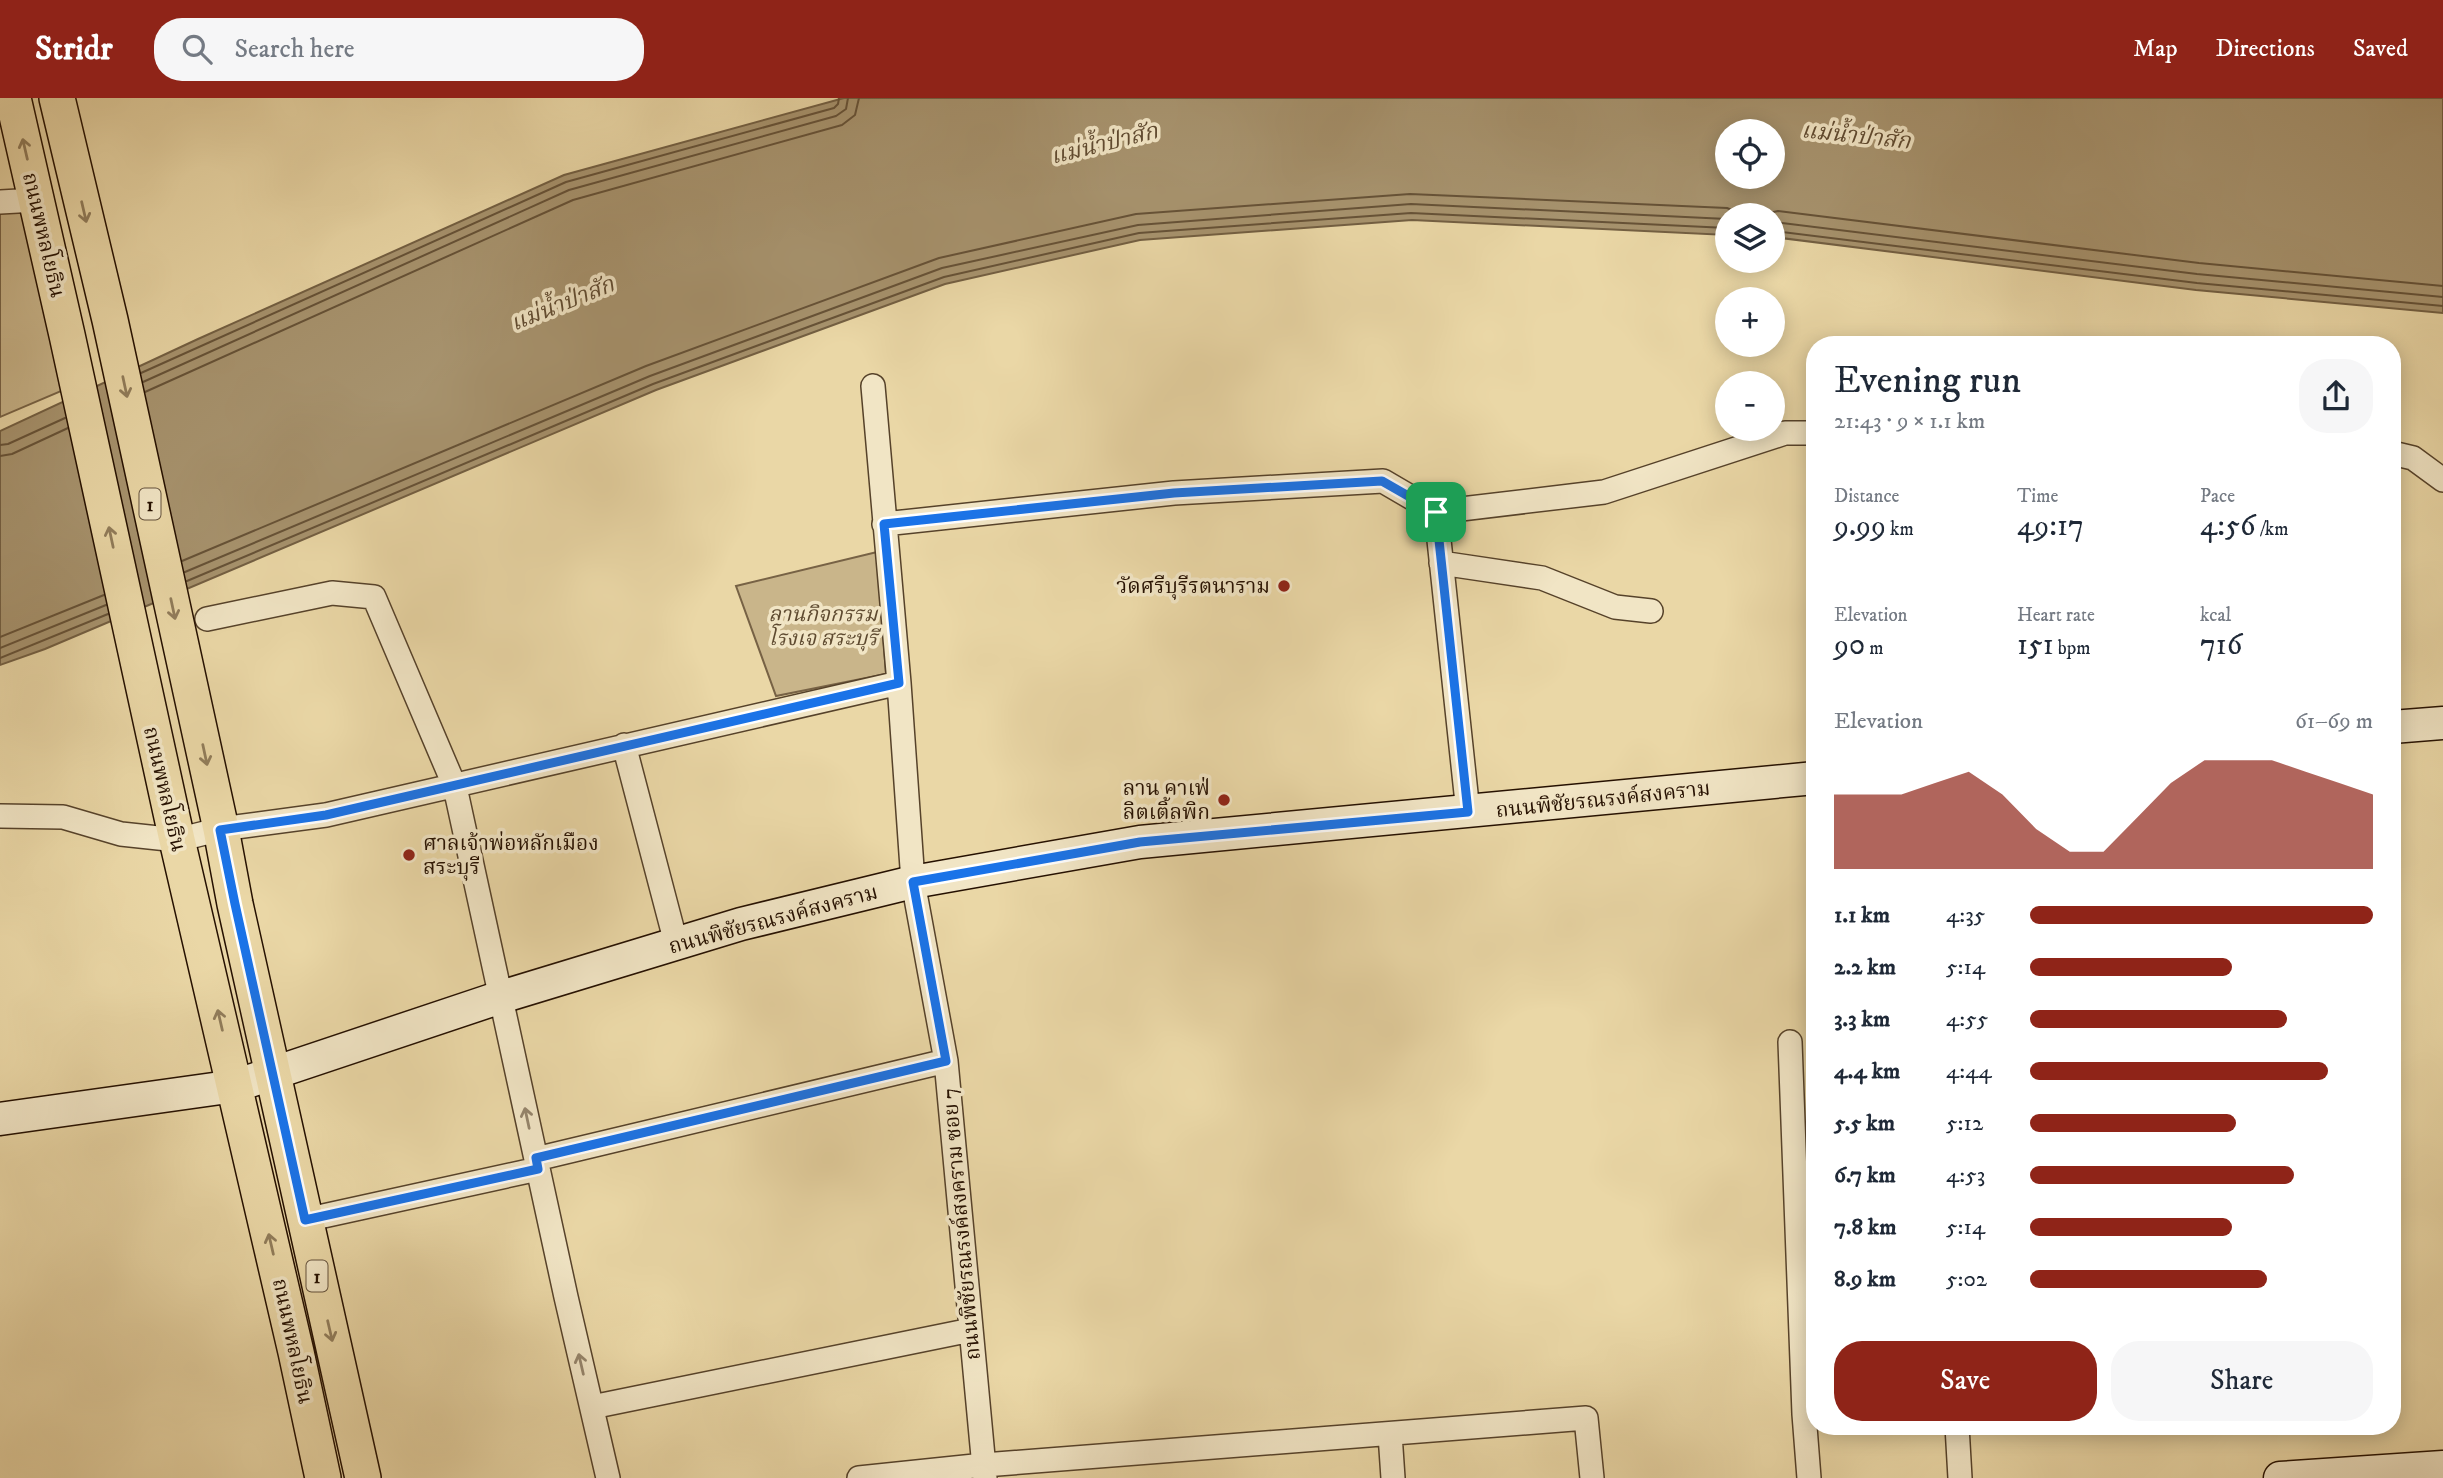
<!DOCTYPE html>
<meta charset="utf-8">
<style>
:root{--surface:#fff;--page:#f6f6f7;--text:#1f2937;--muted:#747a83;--accent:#8f2418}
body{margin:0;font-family:"IM FELL DW Pica","Noto Serif Thai",serif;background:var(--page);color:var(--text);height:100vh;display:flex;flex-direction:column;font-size:26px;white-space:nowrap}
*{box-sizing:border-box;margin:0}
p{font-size:23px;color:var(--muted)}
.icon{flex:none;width:38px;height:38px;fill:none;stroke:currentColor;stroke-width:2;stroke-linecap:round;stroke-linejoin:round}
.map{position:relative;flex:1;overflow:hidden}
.drawer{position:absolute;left:1806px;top:238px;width:595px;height:1099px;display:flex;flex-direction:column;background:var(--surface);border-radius:28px;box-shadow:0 4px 18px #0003}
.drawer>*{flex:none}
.fabs{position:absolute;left:1715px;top:21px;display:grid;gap:14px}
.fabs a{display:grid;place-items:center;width:70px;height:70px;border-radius:50%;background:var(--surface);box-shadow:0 4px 18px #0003;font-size:35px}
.pin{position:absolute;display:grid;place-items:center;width:60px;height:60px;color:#fff;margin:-30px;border-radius:14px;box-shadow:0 4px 10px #0006}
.round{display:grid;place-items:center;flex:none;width:74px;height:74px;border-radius:28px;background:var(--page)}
.summary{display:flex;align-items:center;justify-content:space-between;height:119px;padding:0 28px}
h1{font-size:38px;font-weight:600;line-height:52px}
.figures{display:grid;grid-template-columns:repeat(3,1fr);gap:10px;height:119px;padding:7px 28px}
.figures div{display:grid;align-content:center}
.figures b{font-size:30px;font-weight:600}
.figures small{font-size:19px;font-weight:400}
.figures p{font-size:19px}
.chart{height:196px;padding:14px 28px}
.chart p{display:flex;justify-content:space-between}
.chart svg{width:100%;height:126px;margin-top:7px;fill:var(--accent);opacity:.7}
.action{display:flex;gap:14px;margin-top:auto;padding:14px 28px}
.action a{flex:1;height:80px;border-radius:28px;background:var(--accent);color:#fff;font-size:28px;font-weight:600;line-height:80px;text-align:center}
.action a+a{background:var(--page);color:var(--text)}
ul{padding:0 28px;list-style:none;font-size:23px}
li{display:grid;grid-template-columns:112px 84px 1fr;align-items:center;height:52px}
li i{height:18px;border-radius:9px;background:var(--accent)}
header{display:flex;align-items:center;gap:42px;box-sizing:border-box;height:98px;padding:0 35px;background:var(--accent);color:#fff}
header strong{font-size:33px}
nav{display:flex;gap:38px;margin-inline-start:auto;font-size:24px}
.search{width:490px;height:63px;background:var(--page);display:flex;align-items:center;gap:18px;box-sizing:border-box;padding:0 24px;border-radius:28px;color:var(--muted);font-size:26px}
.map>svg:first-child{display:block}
.green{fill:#c9b58a;stroke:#776245;stroke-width:2}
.water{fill:#a7936e;stroke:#735f42;stroke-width:2;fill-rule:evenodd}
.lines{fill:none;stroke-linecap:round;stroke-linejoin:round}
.shore{stroke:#665237;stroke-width:2}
.street-casing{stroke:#56422a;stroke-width:26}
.secondary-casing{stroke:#251000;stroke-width:35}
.primary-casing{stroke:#251000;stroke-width:38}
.street{stroke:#f1e5c5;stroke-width:23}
.secondary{stroke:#f1e5c5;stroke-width:32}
.primary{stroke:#ead7a6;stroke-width:35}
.oneway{stroke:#917d5b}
.oneway2{stroke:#95856c}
.route-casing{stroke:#fff;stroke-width:14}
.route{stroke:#1a73e8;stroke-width:9}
.poi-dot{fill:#8f2418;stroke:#f1e5c5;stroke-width:2.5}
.labels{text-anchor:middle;stroke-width:7;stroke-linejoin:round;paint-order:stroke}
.shield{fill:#f1e5c5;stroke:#62503b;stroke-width:2}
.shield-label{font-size:19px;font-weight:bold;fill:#251000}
.street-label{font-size:21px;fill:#251000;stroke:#f1e5c5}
.poi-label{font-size:21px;fill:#251000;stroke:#f1e5c5;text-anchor:end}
.park-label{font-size:21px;font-style:italic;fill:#5e4a30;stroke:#f1e5c5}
.water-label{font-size:23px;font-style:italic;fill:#604b31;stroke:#f1e5c5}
</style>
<header>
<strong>Stridr</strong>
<div class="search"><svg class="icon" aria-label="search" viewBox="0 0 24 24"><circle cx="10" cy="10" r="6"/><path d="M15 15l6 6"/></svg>Search here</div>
<nav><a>Map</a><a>Directions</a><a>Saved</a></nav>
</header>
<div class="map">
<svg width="2443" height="1380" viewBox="0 0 2443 1380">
<rect width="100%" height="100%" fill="#ead7a6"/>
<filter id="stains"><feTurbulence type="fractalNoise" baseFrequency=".00286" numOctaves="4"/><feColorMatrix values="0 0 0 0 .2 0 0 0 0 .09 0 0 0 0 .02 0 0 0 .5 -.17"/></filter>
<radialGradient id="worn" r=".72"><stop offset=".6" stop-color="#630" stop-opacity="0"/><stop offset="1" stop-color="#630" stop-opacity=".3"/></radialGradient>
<!-- green -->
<path class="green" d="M23,113l43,178 -66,28v-205z
M877,454l9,122 -110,22 -40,-110z"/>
<!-- water -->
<path class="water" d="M844,0h1599v215l-247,-23 -423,-53v-22h-46v20l-315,-15 -272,20 -195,44 -289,106 -611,259 -45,16v-234l198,-92 366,-164zM1727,33h46v46h-46z"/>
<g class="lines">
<!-- shore -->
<path class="shore" d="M1760,117l18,-4 421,52 244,23
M1773,124l424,52 246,23
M1773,133l424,52 246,23
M141,275l425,-191 268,-74 4,-4 1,-6
M143,284l426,-192 267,-74 10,-7 2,-11
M145,294l428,-192 269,-75 13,-10 4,-17
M0,347l8,-1 57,-26
M0,358l12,-2 56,-26
M182,463l464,-195 293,-108 197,-44 274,-20 317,14 17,7
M185,474l465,-196 292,-108 196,-43 273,-21 316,15
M187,483l466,-197 291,-107 195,-44 272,-20 316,15
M0,539l104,-42
M0,550l106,-43
M0,560l108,-44"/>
<defs>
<path id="street" d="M0,104l36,-2
M873,288l26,297 14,199 33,179 39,417
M2392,355l21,5 30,22
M1436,414l168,-20 181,-59h30
M884,426l290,-31 209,-12 53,31 32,300
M1441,465l101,15 73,29 36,4
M207,521l125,-26 42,4 81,190 111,510 42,181
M624,647l52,198
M0,718l63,1 58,17 56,6 44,-11 105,-14 573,-132
M1790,944l14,372 5,64
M536,1061l410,-98
M305,1122l233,-51
M592,1309l379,-77
M1957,1328l3,52
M1390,1336l3,44
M859,1380l125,-13 602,-47 6,60"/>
<path id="secondary" d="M2392,629l51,-4
M0,1021l235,-33 266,-89 240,-73 172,-42 227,-40 675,-64
M2280,1380l163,-11"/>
<path id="primary" d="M13,0l54,237 110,505 119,512 27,126
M57,0l53,222 111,509 14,75 128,574"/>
</defs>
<!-- street casing -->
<use href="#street" class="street-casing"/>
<!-- secondary casing -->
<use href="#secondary" class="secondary-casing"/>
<!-- primary casing -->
<use href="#primary" class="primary-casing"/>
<!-- street -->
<use href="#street" class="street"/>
<!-- secondary -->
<use href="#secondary" class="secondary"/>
<!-- primary -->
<use href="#primary" class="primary"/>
</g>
<!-- one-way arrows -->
<defs><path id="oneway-shaft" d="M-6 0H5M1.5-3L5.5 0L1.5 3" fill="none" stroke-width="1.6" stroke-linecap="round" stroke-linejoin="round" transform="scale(1.75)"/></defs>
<g class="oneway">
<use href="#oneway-shaft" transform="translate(25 51) rotate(-103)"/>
<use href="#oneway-shaft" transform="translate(84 114) rotate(77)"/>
<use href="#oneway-shaft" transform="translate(125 289) rotate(78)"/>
<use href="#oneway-shaft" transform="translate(111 439) rotate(-102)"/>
<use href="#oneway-shaft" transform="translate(173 511) rotate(78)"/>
<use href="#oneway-shaft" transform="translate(205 657) rotate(78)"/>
<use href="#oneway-shaft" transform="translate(220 922) rotate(-103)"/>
<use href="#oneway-shaft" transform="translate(271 1146) rotate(-103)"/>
<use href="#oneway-shaft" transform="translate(330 1233) rotate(77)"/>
</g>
<g class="oneway2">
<use href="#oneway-shaft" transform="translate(527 1020) rotate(-102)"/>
<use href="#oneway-shaft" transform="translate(581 1266) rotate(-103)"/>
</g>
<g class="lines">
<defs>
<path id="route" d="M1382,383l54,31 32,300 -328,30 -227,40 33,179 -410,97 2,11 -233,51 -70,-316 -15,-74 106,-15 573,-132 -15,-159 290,-31z"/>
</defs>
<!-- route casing -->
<use href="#route" class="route-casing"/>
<!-- route -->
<use href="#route" class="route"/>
</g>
<!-- markers -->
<g class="poi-dot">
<circle cx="1284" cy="488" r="7"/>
<circle cx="1224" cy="702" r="7"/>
<circle cx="409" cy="757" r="7"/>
</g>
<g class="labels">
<!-- shield labels -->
<g class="shield">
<rect x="139.5" y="390.5" width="21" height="31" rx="5"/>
<rect x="306.5" y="1162.5" width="21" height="31" rx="5"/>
</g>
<g class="shield-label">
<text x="150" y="413">1</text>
<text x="317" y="1185">1</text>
</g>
<!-- street labels -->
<g class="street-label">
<text transform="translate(44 137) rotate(77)" y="7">ถนนพหลโยธิน</text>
<text transform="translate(165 691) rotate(77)" y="7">ถนนพหลโยธิน</text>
<text transform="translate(1603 701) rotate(-6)" y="7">ถนนพิชัยรณรงค์สงคราม</text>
<text transform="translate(773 821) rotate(-15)" y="7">ถนนพิชัยรณรงค์สงคราม</text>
<text transform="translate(961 1126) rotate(-95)" y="7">ถนนพิชัยรณรงค์สงคราม ซอย 7</text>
<text transform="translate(293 1243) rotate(78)" y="7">ถนนพหลโยธิน</text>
</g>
<!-- poi labels -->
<g class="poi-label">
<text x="1270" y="495">วัดศรีบุรีรตนาราม</text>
<text x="1210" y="697">ลาน คาเฟ่<tspan x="1210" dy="24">ลิตเติ้ลพิก</tspan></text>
<text x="423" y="752" text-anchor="start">ศาลเจ้าพ่อหลักเมือง<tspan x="423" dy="24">สระบุรี</tspan></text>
</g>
<!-- park labels -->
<g class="park-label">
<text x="823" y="523">ลานกิจกรรม<tspan x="823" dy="24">โรงเจ สระบุรี</tspan></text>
</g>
<!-- water labels -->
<g class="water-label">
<text transform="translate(1856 37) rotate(6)" y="8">แม่น้ำป่าสัก</text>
<text transform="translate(1104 45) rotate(-14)" y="8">แม่น้ำป่าสัก</text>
<text transform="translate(562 205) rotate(-22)" y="8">แม่น้ำป่าสัก</text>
</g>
</g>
<rect width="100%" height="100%" filter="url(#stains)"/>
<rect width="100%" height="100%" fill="url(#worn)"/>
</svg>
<div class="fabs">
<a><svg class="icon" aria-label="locate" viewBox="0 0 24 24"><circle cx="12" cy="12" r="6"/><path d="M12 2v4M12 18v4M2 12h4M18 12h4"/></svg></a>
<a><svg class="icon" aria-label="layers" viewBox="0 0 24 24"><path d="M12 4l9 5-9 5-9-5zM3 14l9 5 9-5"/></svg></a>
<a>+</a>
<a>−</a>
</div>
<div class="pin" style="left:1436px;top:414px;background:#1e9e55"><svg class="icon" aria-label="arrive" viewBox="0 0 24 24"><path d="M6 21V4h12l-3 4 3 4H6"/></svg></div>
<section class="drawer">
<div class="summary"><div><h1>Evening run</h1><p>21:43 · 9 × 1.1 km</p></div><a class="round"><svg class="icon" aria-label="share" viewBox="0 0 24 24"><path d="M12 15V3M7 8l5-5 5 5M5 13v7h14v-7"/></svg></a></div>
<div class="figures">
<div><p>Distance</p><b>9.99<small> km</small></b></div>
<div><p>Time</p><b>49:17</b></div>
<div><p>Pace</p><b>4:56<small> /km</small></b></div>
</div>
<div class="figures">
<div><p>Elevation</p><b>90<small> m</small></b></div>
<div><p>Heart rate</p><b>151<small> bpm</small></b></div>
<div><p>kcal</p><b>716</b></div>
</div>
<div class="chart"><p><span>Elevation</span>61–69 m</p>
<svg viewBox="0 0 160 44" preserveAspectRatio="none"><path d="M0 44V18L10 18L20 18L30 14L40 10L50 18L60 30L70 38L80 38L90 26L100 14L110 6L120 6L130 6L140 10L150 14L160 18V44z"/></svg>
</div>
<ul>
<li><b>1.1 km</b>4:35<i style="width:100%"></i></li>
<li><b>2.2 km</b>5:14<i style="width:59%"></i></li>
<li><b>3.3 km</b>4:55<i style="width:75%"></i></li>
<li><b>4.4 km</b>4:44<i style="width:87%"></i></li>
<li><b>5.5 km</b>5:12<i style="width:60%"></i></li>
<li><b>6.7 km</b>4:53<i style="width:77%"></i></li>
<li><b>7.8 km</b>5:14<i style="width:59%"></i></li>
<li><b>8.9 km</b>5:02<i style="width:69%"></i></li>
</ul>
<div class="action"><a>Save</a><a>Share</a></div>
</section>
</div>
